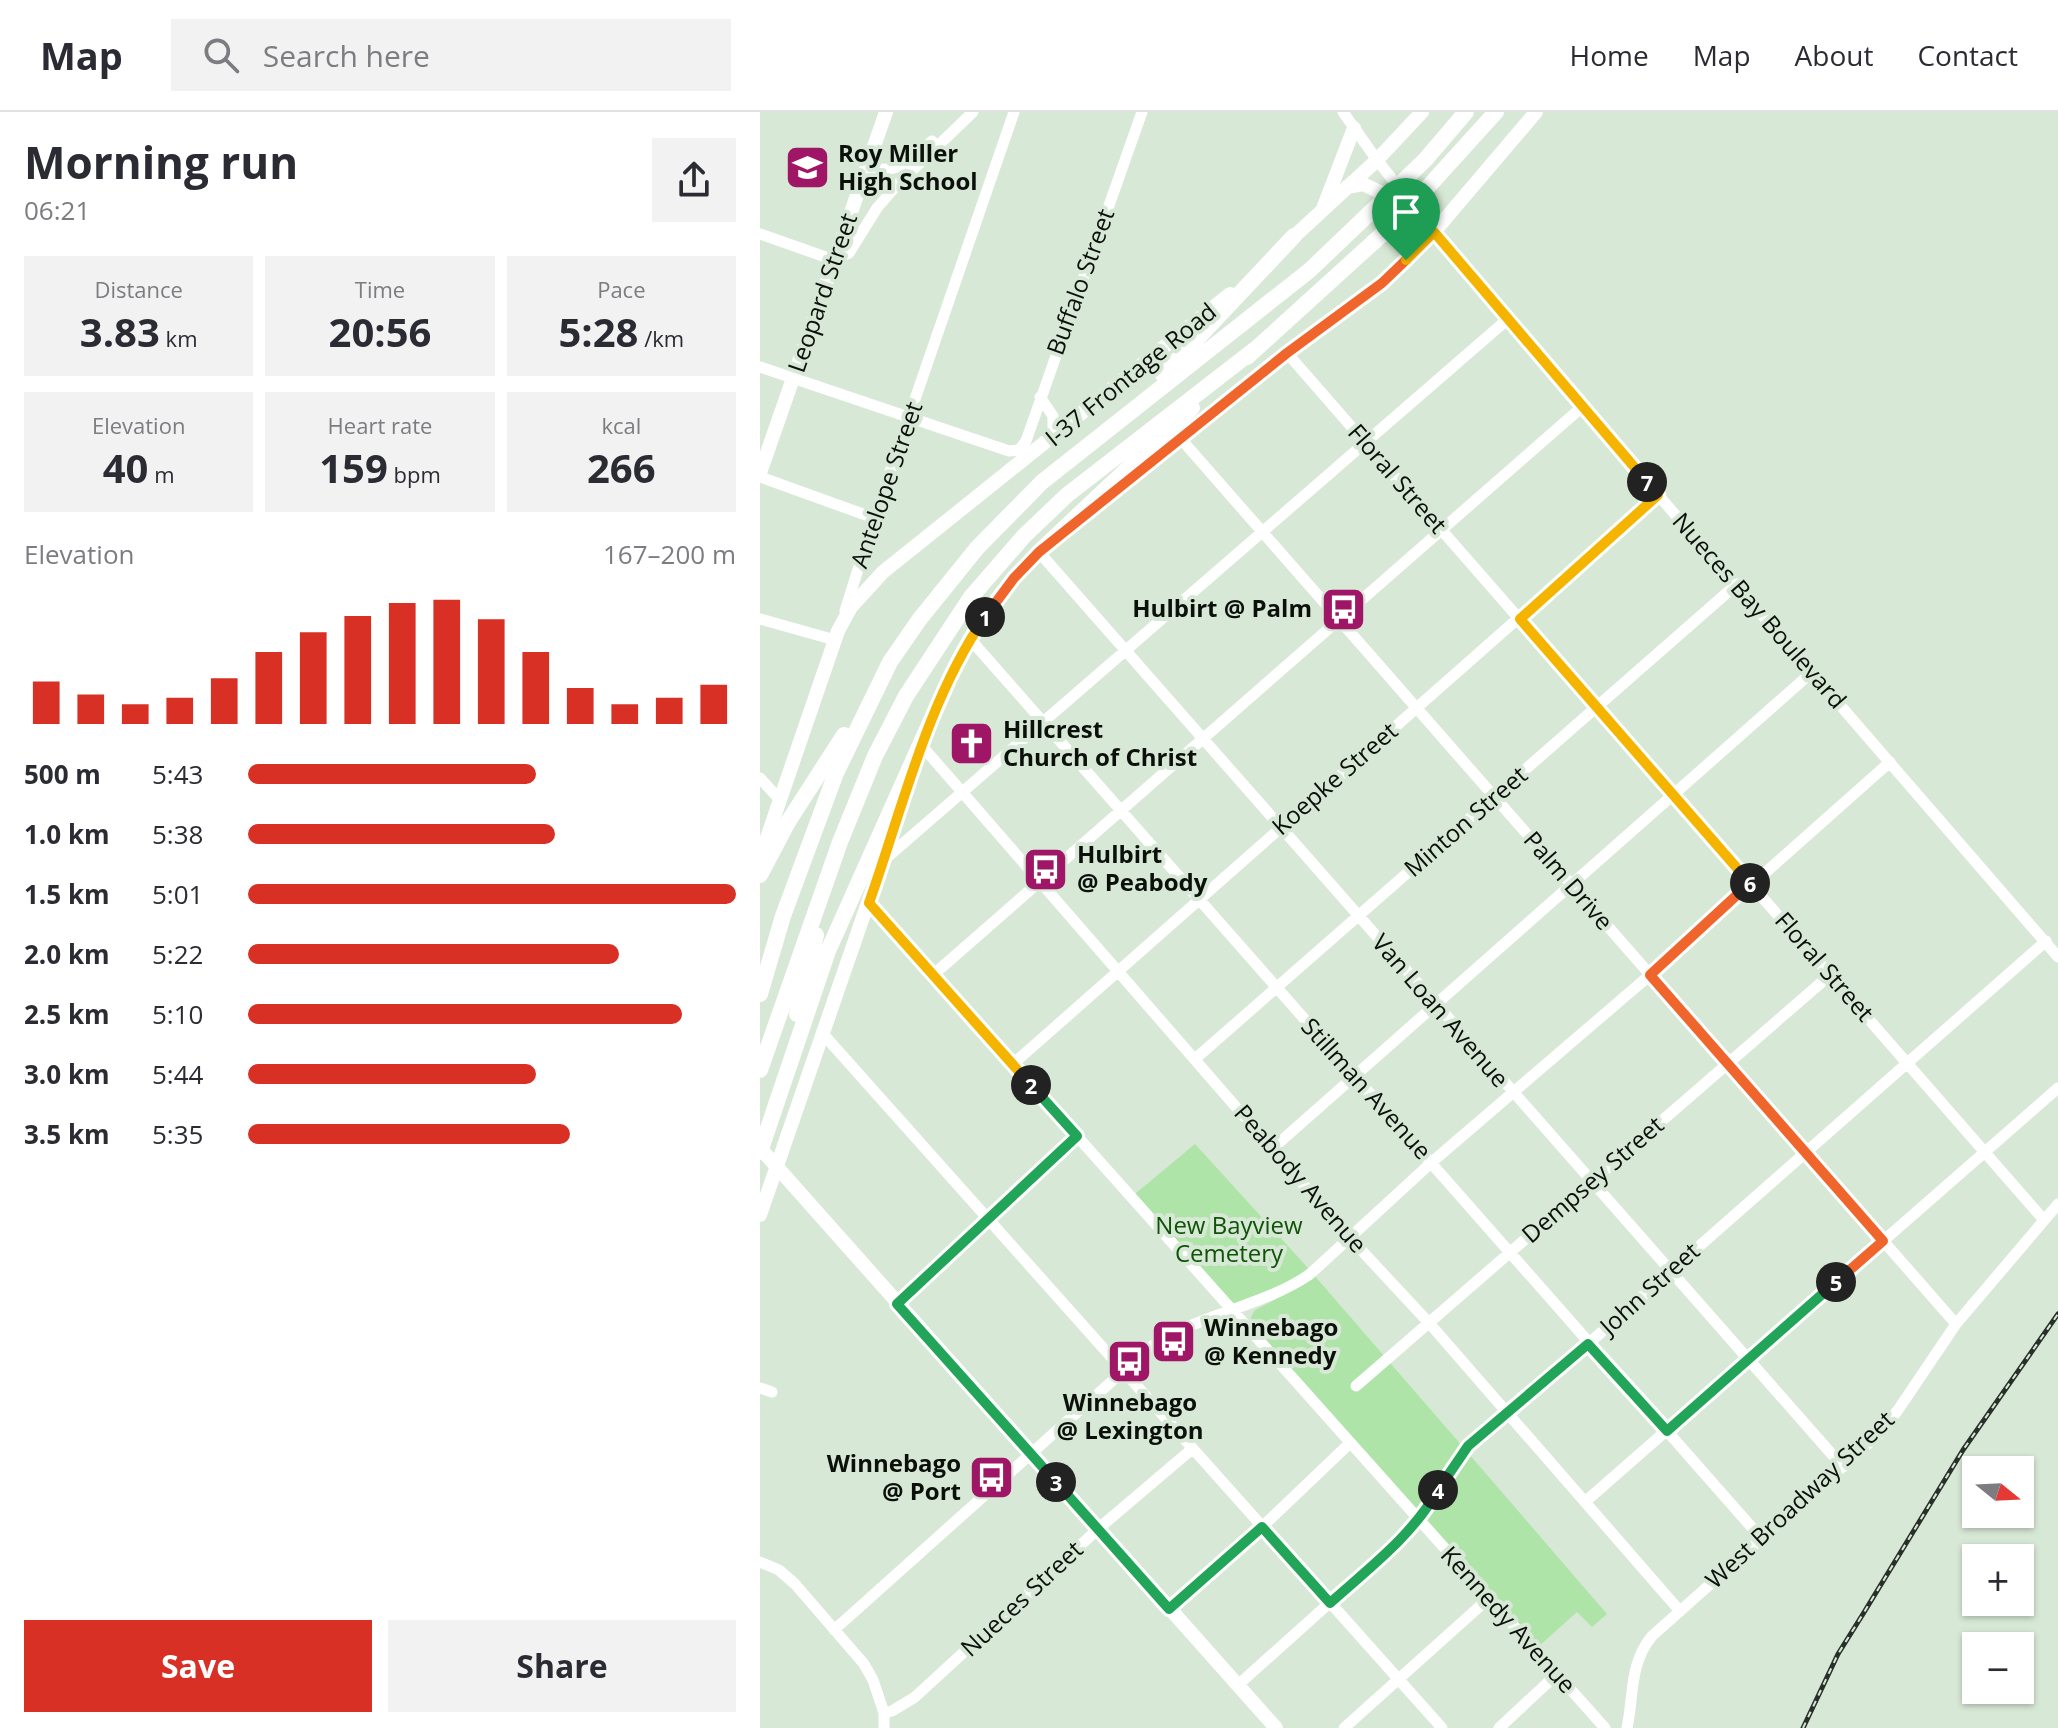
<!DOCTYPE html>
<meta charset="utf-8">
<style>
:root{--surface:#fff;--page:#f2f2f3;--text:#2b2b33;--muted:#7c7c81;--line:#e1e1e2;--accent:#d93025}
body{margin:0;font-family:"Open Sans",sans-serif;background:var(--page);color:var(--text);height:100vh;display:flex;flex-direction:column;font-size:30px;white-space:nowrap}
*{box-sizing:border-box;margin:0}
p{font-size:26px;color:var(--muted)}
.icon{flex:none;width:44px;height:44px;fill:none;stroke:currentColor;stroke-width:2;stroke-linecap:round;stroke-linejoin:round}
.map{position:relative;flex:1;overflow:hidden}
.details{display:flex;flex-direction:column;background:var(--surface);width:760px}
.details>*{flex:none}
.needle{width:52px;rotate:108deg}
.tools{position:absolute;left:1202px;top:1344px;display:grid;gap:16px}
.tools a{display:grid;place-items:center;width:72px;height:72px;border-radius:0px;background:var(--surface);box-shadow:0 2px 6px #0004;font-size:40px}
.pin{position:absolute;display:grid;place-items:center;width:68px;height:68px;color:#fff;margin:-82px -34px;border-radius:50% 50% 50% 0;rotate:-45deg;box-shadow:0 0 8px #0007}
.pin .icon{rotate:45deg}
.km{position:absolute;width:40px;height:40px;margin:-20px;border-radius:50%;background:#222;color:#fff;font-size:22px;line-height:40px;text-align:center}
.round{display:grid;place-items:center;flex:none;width:84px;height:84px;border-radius:0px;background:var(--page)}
.summary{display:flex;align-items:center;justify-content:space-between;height:136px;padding:0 24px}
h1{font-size:44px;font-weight:700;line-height:60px}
.figures{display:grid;grid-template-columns:repeat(3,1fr);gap:12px;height:136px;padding:8px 24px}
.figures div{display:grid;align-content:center;border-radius:0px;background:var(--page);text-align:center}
.figures b{font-size:40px;font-weight:700}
.figures small{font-size:22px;font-weight:400}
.figures p{font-size:22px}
.chart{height:224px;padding:16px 24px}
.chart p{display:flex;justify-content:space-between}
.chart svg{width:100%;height:144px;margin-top:8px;stroke:var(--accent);stroke-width:6}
.action{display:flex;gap:16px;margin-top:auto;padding:16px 24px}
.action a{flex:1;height:92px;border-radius:0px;background:var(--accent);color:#fff;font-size:32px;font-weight:700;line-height:92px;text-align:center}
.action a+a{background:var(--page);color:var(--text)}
ul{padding:0 24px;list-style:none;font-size:26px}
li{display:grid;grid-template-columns:128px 96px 1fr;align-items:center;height:60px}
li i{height:20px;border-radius:10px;background:var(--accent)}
header{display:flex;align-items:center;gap:48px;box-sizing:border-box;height:112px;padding:0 40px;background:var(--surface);border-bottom:2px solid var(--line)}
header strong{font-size:38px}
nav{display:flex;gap:44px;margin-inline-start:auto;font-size:28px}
.search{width:560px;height:72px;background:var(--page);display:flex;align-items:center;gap:20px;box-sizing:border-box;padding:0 28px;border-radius:0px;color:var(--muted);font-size:30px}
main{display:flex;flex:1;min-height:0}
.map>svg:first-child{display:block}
.green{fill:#afe4a8}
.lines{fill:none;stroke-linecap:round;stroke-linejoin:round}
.minor{stroke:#fff;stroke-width:11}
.major{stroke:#fff;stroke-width:14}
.highway{stroke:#fff;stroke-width:16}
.rail-casing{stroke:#292f29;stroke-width:5}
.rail{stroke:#d8e8d6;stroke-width:2;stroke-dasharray:6;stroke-linecap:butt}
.split-1-casing{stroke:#fff;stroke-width:16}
.split-2-casing{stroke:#fff;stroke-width:16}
.split-3-casing{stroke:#fff;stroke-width:16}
.split-4-casing{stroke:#fff;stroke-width:16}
.split-5-casing{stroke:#fff;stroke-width:16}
.split-6-casing{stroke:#fff;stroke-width:16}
.split-7-casing{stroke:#fff;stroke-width:16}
.split-8-casing{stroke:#fff;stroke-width:16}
.split-1{stroke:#f0652b;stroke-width:10}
.split-2{stroke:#f5b400;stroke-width:10}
.split-3{stroke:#22a559;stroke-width:10}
.split-4{stroke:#22a559;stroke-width:10}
.split-5{stroke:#22a559;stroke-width:10}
.split-6{stroke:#f0652b;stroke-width:10}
.split-7{stroke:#f5b400;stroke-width:10}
.split-8{stroke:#f5b400;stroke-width:10}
.labels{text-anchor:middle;stroke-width:8;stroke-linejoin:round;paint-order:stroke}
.poi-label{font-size:24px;font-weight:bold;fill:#0b100b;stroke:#d8e8d6;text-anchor:start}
.street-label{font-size:24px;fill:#0b100b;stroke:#d8e8d6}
.park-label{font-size:24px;fill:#0e5306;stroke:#d8e8d6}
</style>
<header>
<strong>Map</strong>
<div class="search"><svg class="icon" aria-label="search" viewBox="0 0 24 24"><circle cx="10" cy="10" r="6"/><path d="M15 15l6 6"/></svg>Search here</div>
<nav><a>Home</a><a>Map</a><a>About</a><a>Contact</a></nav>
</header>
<main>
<section class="details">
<div class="summary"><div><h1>Morning run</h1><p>06:21</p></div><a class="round"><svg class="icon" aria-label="share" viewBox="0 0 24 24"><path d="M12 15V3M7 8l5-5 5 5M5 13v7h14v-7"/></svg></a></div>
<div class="figures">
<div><p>Distance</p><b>3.83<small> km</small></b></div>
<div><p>Time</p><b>20:56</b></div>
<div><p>Pace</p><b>5:28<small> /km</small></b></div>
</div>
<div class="figures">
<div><p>Elevation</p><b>40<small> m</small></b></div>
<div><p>Heart rate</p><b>159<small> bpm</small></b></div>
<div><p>kcal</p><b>266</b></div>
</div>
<div class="chart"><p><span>Elevation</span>167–200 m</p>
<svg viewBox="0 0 160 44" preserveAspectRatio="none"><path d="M5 44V31M15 44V35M25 44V38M35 44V36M45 44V30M55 44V22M65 44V16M75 44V11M85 44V7M95 44V6M105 44V12M115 44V22M125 44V33M135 44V38M145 44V36M155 44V32"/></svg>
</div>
<ul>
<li><b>500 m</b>5:43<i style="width:59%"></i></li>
<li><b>1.0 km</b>5:38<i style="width:63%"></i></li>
<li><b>1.5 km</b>5:01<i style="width:100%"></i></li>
<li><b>2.0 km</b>5:22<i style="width:76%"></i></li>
<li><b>2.5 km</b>5:10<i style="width:89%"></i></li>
<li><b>3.0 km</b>5:44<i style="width:59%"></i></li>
<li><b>3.5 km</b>5:35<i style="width:66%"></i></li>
</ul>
<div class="action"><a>Save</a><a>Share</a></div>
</section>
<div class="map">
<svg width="1298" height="1616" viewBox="0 0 1298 1616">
<rect width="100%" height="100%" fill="#d8e8d6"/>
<!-- green -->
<path class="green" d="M435,1032l113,124 -18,14 -56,23 -99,-111z
M554,1163l149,172 -43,62 -3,1 -165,-185 -1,-8 4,-7 37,-19z
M709,1342l138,160 -15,13 -15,-15 -39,35 -111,-127 24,-43z"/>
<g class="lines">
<!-- minor -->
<path class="minor" d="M583,0l34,48 57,72 148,175 476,550
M107,54c31,11 42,-7 65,-25
M0,122l74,26 15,-7 28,-45 19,-22 77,-74
M527,241l757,867
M0,255l249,84 10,-1 7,-9 116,-329
M280,285l13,19v22
M421,327l775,885
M0,365l114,41
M279,440l804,915
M85,499l29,-93 140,-406
M0,507l75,21
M210,527l792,900
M162,634l427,491 81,87 249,286
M0,666l20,22
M124,748l625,-542
M109,791l736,825
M173,863l649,-568
M64,923l618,693
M435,947l542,-475
M253,952l645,-569
M512,1037l539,-476
M137,1192l180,-168
M596,1274l474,-411
M0,1276l12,4
M826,1389l472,-413
M0,1450l19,8 16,14 69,80 9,16 11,33v15
M409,1497l93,-82 88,-84
M74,1518l315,-282c49,-34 110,-40 160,-73l123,-113 218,-187 240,-213
M478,1573l166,-149 23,-27 15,-28 26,-35 120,-102 458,-403
M124,1601l8,-2 23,-14 183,-168 94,-80
M584,1616l145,-130
M739,1616l58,-54
M867,1616c7,-33 2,-64 25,-92l225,-200 21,-26 58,-86 102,-120"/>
<!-- major -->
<path class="major" d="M587,75l16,-3 19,9 27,36 1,16 -4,14
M564,94l30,-78
M527,131l90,-83 45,-48
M0,361l126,-361
M341,390l186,-149 95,-70 52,-51 102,-120
M181,585c22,-56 60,-113 107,-151
M0,746l78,-227 13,-24 32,-35 347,-278
M0,1036l516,580
M0,1103l149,-431"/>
<!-- highway -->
<path class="highway" d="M487,245l152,-138 97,-107
M403,263l131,-139
M279,440l153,-144
M0,763l28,-53 56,-87
M0,882l23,-78 53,-143 54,-111 29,-42 58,-72 65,-66 268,-212 115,-110 41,-48
M37,902l19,-79
M0,958l80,-228 35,-86 31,-60 65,-99 53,-61 43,-41 187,-145
M0,1040l68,-201 117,-262"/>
<defs>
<path id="rail" d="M1043,1616l35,-74 25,-40 100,-164 95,-136"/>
</defs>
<!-- rail casing -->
<use href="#rail" class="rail-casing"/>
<!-- rail -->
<use href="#rail" class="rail"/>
</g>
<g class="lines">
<defs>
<path id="split-1" d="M225,505l29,-39 25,-26 248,-199 95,-70 24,-23"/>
<path id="split-2" d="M225,505c-58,84 -82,190 -116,286l162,182"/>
<path id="split-3" d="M271,973l46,51 -180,168 159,178"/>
<path id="split-4" d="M296,1370l113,127 93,-82 68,76c39,-35 82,-67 108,-113"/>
<path id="split-5" d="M678,1378l30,-44 120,-102 79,87 169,-149"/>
<path id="split-6" d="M990,771l-100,92 233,266 -47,41"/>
<path id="split-7" d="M887,370l11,13 -138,124 230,264"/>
<path id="split-8" d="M646,148l28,-28 213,250"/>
</defs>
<!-- split-1 casing -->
<use href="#split-1" class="split-1-casing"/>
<!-- split-2 casing -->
<use href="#split-2" class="split-2-casing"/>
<!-- split-3 casing -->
<use href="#split-3" class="split-3-casing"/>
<!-- split-4 casing -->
<use href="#split-4" class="split-4-casing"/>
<!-- split-5 casing -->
<use href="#split-5" class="split-5-casing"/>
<!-- split-6 casing -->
<use href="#split-6" class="split-6-casing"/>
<!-- split-7 casing -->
<use href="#split-7" class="split-7-casing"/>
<!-- split-8 casing -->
<use href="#split-8" class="split-8-casing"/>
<!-- split-1 -->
<use href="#split-1" class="split-1"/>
<!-- split-2 -->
<use href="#split-2" class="split-2"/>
<!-- split-3 -->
<use href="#split-3" class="split-3"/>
<!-- split-4 -->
<use href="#split-4" class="split-4"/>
<!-- split-5 -->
<use href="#split-5" class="split-5"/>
<!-- split-6 -->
<use href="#split-6" class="split-6"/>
<!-- split-7 -->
<use href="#split-7" class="split-7"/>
<!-- split-8 -->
<use href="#split-8" class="split-8"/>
</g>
<!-- icons -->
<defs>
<symbol id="school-square" viewBox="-11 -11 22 22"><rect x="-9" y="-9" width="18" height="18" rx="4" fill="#9e1665" stroke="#d8e8d6"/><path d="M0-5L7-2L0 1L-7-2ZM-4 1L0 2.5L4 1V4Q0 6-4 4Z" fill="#fff"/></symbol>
<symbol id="bus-square" viewBox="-11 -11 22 22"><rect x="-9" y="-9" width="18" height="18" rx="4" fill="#9e1665" stroke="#d8e8d6"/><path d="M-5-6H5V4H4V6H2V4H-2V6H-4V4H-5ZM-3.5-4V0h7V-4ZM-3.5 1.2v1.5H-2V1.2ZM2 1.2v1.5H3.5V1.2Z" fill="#fff"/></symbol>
<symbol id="church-square" viewBox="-11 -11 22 22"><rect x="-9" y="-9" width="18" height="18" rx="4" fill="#9e1665" stroke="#d8e8d6"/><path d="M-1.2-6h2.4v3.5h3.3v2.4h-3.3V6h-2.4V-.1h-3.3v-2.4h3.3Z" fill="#fff"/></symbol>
</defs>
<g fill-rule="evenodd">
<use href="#school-square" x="22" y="30" width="51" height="51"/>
<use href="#bus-square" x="558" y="472" width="51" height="51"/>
<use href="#church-square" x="186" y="606" width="51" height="51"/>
<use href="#bus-square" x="260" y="732" width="51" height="51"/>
<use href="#bus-square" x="388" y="1204" width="51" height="51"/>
<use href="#bus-square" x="344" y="1224" width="51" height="51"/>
<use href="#bus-square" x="206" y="1340" width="51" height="51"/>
</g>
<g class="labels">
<!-- poi labels -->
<g class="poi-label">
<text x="78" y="50">Roy Miller<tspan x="78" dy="28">High School</tspan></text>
<text x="552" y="505" text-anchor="end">Hulbirt @ Palm</text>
<text x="243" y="626">Hillcrest<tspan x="243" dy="28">Church of Christ</tspan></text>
<text x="317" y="751">Hulbirt<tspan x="317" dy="28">@ Peabody</tspan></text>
<text x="444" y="1224">Winnebago<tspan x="444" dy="28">@ Kennedy</tspan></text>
<text x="370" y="1299" text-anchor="middle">Winnebago<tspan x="370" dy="28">@ Lexington</tspan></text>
<text x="201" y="1360" text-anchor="end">Winnebago<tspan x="201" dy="28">@ Port</tspan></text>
</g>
<!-- street labels -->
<g class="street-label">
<text transform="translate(321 170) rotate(-70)" y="8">Buffalo Street</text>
<text transform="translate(63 181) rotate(-71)" y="8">Leopard Street</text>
<text transform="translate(371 263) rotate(-39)" y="8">I-37 Frontage Road</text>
<text transform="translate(637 367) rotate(49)" y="8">Floral Street</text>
<text transform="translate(127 373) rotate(-71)" y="8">Antelope Street</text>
<text transform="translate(999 499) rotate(49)" y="8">Nueces Bay Boulevard</text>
<text transform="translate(575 667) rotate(-41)" y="8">Koepke Street</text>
<text transform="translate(706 710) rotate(-41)" y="8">Minton Street</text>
<text transform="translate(808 769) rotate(49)" y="8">Palm Drive</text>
<text transform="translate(1064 855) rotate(49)" y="8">Floral Street</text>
<text transform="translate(680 899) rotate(49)" y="8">Van Loan Avenue</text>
<text transform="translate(606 977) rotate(48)" y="8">Stillman Avenue</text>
<text transform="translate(540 1067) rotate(49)" y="8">Peabody Avenue</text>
<text transform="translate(833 1068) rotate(-41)" y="8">Dempsey Street</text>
<text transform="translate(890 1177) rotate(-42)" y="8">John Street</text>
<text transform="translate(1040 1388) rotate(-43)" y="8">West Broadway Street</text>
<text transform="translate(262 1487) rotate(-43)" y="8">Nueces Street</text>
<text transform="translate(748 1508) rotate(48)" y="8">Kennedy Avenue</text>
</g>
<!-- park labels -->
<g class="park-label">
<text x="469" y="1122">New Bayview<tspan x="469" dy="28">Cemetery</tspan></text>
</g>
</g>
</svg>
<div class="tools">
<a><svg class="needle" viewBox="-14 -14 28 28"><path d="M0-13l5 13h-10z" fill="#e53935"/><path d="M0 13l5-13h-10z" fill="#7c7c81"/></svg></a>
<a>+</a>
<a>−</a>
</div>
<div class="pin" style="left:646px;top:148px;background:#1e9e55"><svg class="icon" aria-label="arrive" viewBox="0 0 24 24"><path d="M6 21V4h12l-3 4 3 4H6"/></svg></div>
<b class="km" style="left:225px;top:505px">1</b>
<b class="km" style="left:271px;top:973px">2</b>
<b class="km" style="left:296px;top:1370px">3</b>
<b class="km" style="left:678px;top:1378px">4</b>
<b class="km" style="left:1076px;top:1170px">5</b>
<b class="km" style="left:990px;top:771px">6</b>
<b class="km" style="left:887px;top:370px">7</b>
</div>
</main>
